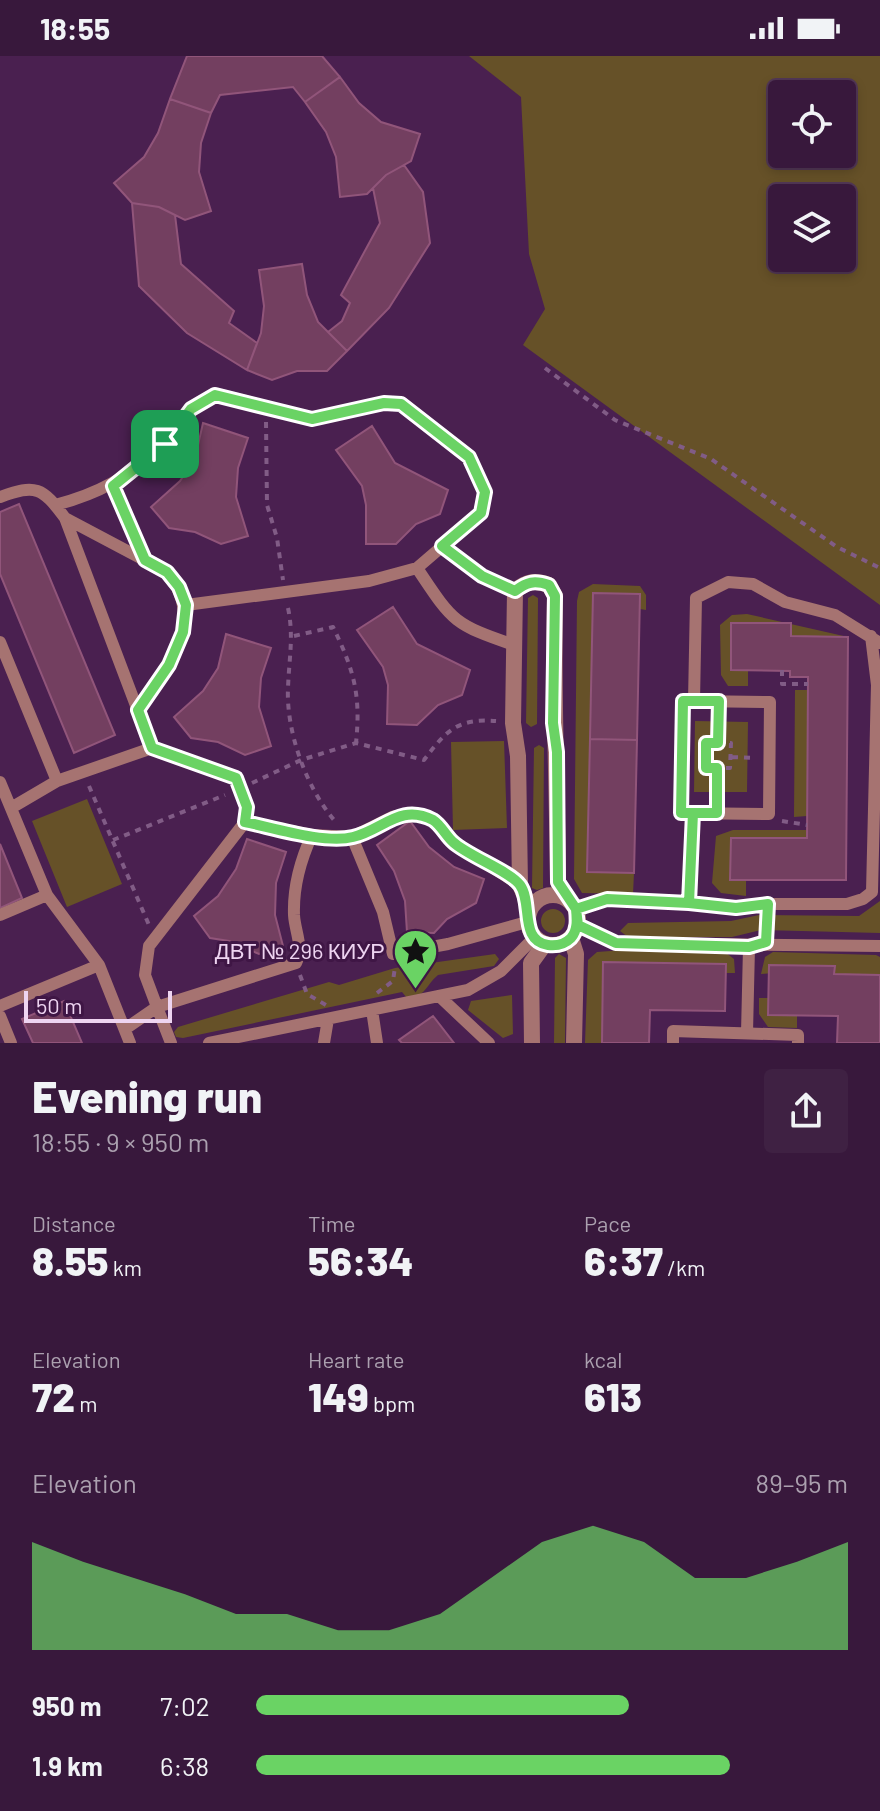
<!DOCTYPE html>
<meta charset="utf-8">
<style>
:root{--surface:#38183c;--page:#3f2143;--text:#f1f3f6;--muted:#aba0af;--line:#523756;--accent:#6ad364}
body{margin:0;font-family:Barlow,sans-serif;background:var(--page);color:var(--text);height:100vh;display:flex;flex-direction:column;font-size:30px;white-space:nowrap}
*{box-sizing:border-box;margin:0}
p{font-size:26px;color:var(--muted)}
.icon{flex:none;width:44px;height:44px;fill:none;stroke:currentColor;stroke-width:2;stroke-linecap:round;stroke-linejoin:round}
.map{position:relative;height:987px;overflow:hidden}
.sheet{display:flex;flex-direction:column;background:var(--surface);flex:1}
.sheet>*{flex:none}
.controls{position:absolute;left:768px;top:24px;display:grid;gap:16px}
.controls a{display:grid;place-items:center;width:88px;height:88px;border-radius:8px;background:var(--surface);box-shadow:0 4px 12px #0003,0 0 0 2px var(--line);font-size:40px}
.scale{position:absolute;left:24px;bottom:20px;width:148px;box-sizing:border-box;padding-left:8px;border:4px solid #eed4f1;border-top:0;font-size:22px;line-height:28px;white-space:nowrap;color:#eed4f1;-webkit-text-stroke:6px #3f1645;paint-order:stroke}
.pin{position:absolute;display:grid;place-items:center;width:68px;height:68px;color:#fff;margin:-34px;border-radius:16px;box-shadow:0 4px 12px #0006}
.round{display:grid;place-items:center;flex:none;width:84px;height:84px;border-radius:8px;background:var(--page)}
.overview{display:flex;align-items:center;justify-content:space-between;height:136px;padding:0 32px}
h1{font-size:44px;font-weight:800;line-height:60px}
.metrics{display:grid;grid-template-columns:repeat(3,1fr);gap:12px;height:136px;padding:8px 32px}
.metrics div{display:grid;align-content:center}
.metrics b{font-size:40px;font-weight:800}
.metrics small{font-size:22px;font-weight:400}
.metrics p{font-size:22px}
.chart{height:224px;padding:16px 32px}
.chart p{display:flex;justify-content:space-between}
.chart svg{width:100%;height:144px;margin-top:8px;fill:var(--accent);opacity:.7}
ul{padding:0 32px;list-style:none;font-size:26px}
li{display:grid;grid-template-columns:128px 96px 1fr;align-items:center;height:60px}
li i{height:20px;border-radius:10px;background:var(--accent)}
.status{display:flex;justify-content:space-between;align-items:center;height:56px;padding:0 40px;background:var(--surface);direction:ltr}
.status svg{height:22px;fill:currentColor}
.map>svg:first-child{display:block}
.green{fill:#665128;fill-rule:evenodd}
.building{fill:#733f60;stroke:#91557a;stroke-width:2}
.lines{fill:none;stroke-linecap:round;stroke-linejoin:round}
.path{stroke:#815c86;stroke-width:4;stroke-dasharray:6 6;stroke-linecap:butt}
.service{stroke:#a67371;stroke-width:12}
.minor{stroke:#a67371;stroke-width:16}
.route-casing{stroke:#fff;stroke-width:16}
.route{stroke:#6ad364;stroke-width:10}
.labels{text-anchor:middle;stroke-width:6;stroke-linejoin:round;paint-order:stroke}
.poi-label{font-size:22px;fill:#eed4f1;stroke:#3f1645;text-anchor:end}
</style>
<div class="status"><b>18:55</b><svg viewBox="0 0 49 12"><path d="M0 12V9h3v3zM5 12V6h3v6zM10 12V3h3v9zM15 12V0h3v12zM26 1h20v11H26zM47 4h2v5h-2z"/></svg></div>
<div class="map">
<svg width="880" height="987" viewBox="0 0 880 987">
<rect width="100%" height="100%" fill="#4a2050"/>
<!-- green -->
<path class="green" d="M469,0h411v549l-357,-260 22,-36 -16,-55 -8,-157zM782,38h60v60h-60zM782,142h60v60h-60z
M593,528l47,2 6,9v15l-6,-1v-15l-47,-1 -6,279 47,1 -1,21 -51,-1 -8,-14 3,-278 2,-9z
M533,539l5,3 -1,126 -6,3 -5,-4 2,-125z
M747,558l101,23 -57,-1v-13l-60,47h17v16h-20l-7,-11 -1,-50 12,-10z
M795,634h13l-1,126 -13,1z
M695,665l53,1 -1,70h-53z
M504,685l3,87 -54,2 -2,-88z
M539,689l5,3 -1,140 -6,2 -5,-2 2,-140z
M87,743l35,85 -55,23 -35,-86z
M733,774h74v8h-76l-1,41 16,1v16l-25,-3 -9,-10 4,-47z
M880,845v32l-119,-3 -29,7h-104l-8,-6 8,-8 103,-2 28,-6 100,1z
M541 865a12 12 0 1 1 24 0a12 12 0 1 1-24 0Z
M624,894l101,2 9,7 1,14h-10v-9l-122,-2 -1,81h-17l3,-83 9,-8z
M773,896l103,3 4,2v18l-46,-1 1,-7 -74,7 4,-17z
M495,898l4,5 -5,7 -56,9c-12,10 -13,23 -31,23l-5,-6 -219,46 -7,-1 -2,-5 4,-5 151,-45 10,3 56,-17z
M559,898l7,4 -1,85h-11l1,-85z
M512,939l1,39 -10,4 -35,-28 3,-9z
M759,942h10v17l28,1v12l-29,-1 -9,-13z"/>
<!-- building -->
<path class="building" d="M187,0h135l18,21 -35,25 -12,-15 -73,8 -9,18 -41,-14z
M340,21l19,26 22,19 39,12 -9,27 -25,14 -19,19 -27,3 -4,-40 -10,-25 -21,-30z
M170,43l41,14 -10,30 -2,29 12,39 -26,9 -26,-13 -27,-4 -18,-20 30,-26 14,-24z
M404,109l19,27 7,51 -41,65 -42,43 -19,-19 14,-11 8,-18 -9,-8 39,-72 -7,-35 13,-13z
M132,147l27,4 16,8 6,49 53,47 -5,12 28,20 -10,27 -60,-37 -48,-47z
M302,208l5,31 11,27 29,29 -20,20h-30l-25,9 -25,-10 14,-37 3,-27 -5,-36z
M203,367l45,15 -10,30 -2,29 12,39 -27,8 -26,-12 -26,-4 -18,-21 29,-26 15,-23z
M372,370l23,37 53,27 -8,24 -24,10 -20,20h-30v-39l-4,-19 -26,-36z
M19,448l96,231 -41,18 -74,-179v-62z
M593,537l47,1 -3,146 -47,-1z
M393,551l24,37 53,26 -8,25 -24,10 -21,20 -30,-1 1,-39 -5,-18 -26,-37z
M731,567h60v13l57,1 -2,243h-116l1,-42h76l1,-161h-18v-6l-59,-1z
M226,578l45,14 -10,30 -2,29 12,39 -26,9 -27,-13 -27,-4 -17,-21 29,-26 15,-23z
M590,683l47,1 -3,133 -47,-1z
M410,765l19,26 25,20 30,12 -8,24 -29,16 -13,14 -27,-1 -2,-31 -11,-30 -17,-26z
M247,783l39,13 -10,31 -1,32 8,31 -24,8 -30,-13 -19,-3 -16,-22 24,-20 18,-27z
M0,788l22,54 -22,10z
M603,906l123,2 -1,47 -75,-1 -1,33h-47z
M769,909l66,1 -1,8 46,1v68h-43l1,-27 -70,-1z
M64,945l18,42h-49l-11,-24z
M433,960l21,27h-52l-3,-3z"/>
<g class="lines">
<!-- path -->
<path class="path" d="M545,312l70,52 96,39 126,88 43,21
M266,366l1,83 10,33 6,42
M288,552c6,28 1,51 0,80 -2,43 18,99 46,132
M294,580l39,-9c21,43 28,68 23,116
M782,614v14h26
M706,687h25l-1,25h-24z
M718,687l1,-26
M732,701l23,1
M252,727l49,-23 55,-17 68,17c22,-29 33,-42 72,-39
M89,730l60,139
M717,741v-29
M782,765l25,4
M113,784l112,-45
M300,919l7,19 19,11
M377,937l16,-12 2,-14"/>
<!-- service -->
<path class="service" d="M113,430l32,74
M0,441c36,-13 42,-10 65,21l87,230
M55,449c43,-11 74,-28 107,-59 20,-18 27,-41 53,-51l97,24 72,-16 17,1 68,53 16,35 -4,21 -64,55 -48,13 -183,24
M65,462l102,54c40,50 1,94 -29,138
M442,490l40,30 33,15
M417,512c36,54 36,56 97,77
M0,586l57,139 -46,27
M694,645h-11l-2,112 88,1 1,-112 -76,-1 2,-103 32,-16 25,2 32,18 50,13 45,28
M57,725l95,-33 84,30 11,29 -2,15
M0,726l47,113 52,70
M693,757l-4,90 47,5 32,-4h79l16,-5 9,-7 5,-207 -6,-49
M312,779c-12,26 -19,51 -18,80 1,17 10,32 2,48l-139,44 -12,-32 4,-29 96,-124 67,13 40,2 40,-20 21,-4 22,8 19,22 66,42
M352,781l31,75 10,42 55,-10 79,-22
M576,853l31,-10 82,4
M0,859l47,-20
M578,869l38,18 264,3
M439,940l50,47
M0,950l99,-41 31,78
M372,954l5,33
M0,960l11,27
M125,973l32,-22 14,36
M747,977l2,-86
M209,987l259,-53 33,-19 33,-33
M324,987l4,-24
M673,987v-12l125,4v8"/>
<!-- minor -->
<path class="minor" d="M528 864a25 25 0 1 1 50 0a25 25 0 1 1-50 0Z
M530,852l-10,-23 -2,-129 -5,-33 2,-132c12,-10 19,-11 34,-6l6,11c-2,95 2,190 3,286l9,17
M571,882l5,16 -2,89
M532,987l-1,-80 13,-18"/>
</g>
<g class="lines">
<defs>
<path id="route" d="M165,388l-52,42 32,74 22,12 12,15 7,18 -3,27 -14,33 -31,45 14,38 84,30 11,29 -2,15c29,6 80,22 108,15 30,-7 47,-34 80,-17 8,5 13,16 20,22 15,14 57,29 67,43 13,18 -1,56 28,60 8,1 17,-1 23,-7 7,-8 6,-19 5,-29l31,-10 82,4 4,-90h-12l2,-112h36l-1,42h-12v25h11v45h-24l-4,90 47,5 32,-4 -2,38 -17,5 -133,-4 -38,-18 -2,-16 -18,-27 -1,-130 -4,-29 2,-127 -6,-11c-15,-5 -22,-3 -34,6l-33,-15 -40,-30 39,-33 4,-21 -16,-35 -68,-53 -17,-1 -72,16 -97,-24 -24,14 -26,35"/>
</defs>
<!-- route casing -->
<use href="#route" class="route-casing"/>
<!-- route -->
<use href="#route" class="route"/>
</g>
<!-- icons -->
<defs>
<symbol id="sight-pin" viewBox="-11 -11 22 30"><path d="M0 17L-7.5 6A9.5 9.5 0 1 1 7.5 6Z" fill="#6ad364" stroke="#3f1645"/><path d="M0-6L1.8-2.2L6-1.7L2.9 1.2L3.7 5.4L0 3.3L-3.7 5.4L-2.9 1.2L-6-1.7L-1.8-2.2Z" fill="#111"/></symbol>
</defs>
<g fill-rule="evenodd">
<use href="#sight-pin" x="390" y="870" width="51" height="69"/>
</g>
<g class="labels">
<!-- poi labels -->
<g class="poi-label">
<text x="385" y="903">ДВТ № 296 КИУР</text>
</g>
</g>
</svg>
<div class="controls">
<a><svg class="icon" aria-label="locate" viewBox="0 0 24 24"><circle cx="12" cy="12" r="6"/><path d="M12 2v4M12 18v4M2 12h4M18 12h4"/></svg></a>
<a><svg class="icon" aria-label="layers" viewBox="0 0 24 24"><path d="M12 4l9 5-9 5-9-5zM3 14l9 5 9-5"/></svg></a>
</div>
<div class="scale">50 m</div>
<div class="pin" style="left:165px;top:388px;background:#1e9e55"><svg class="icon" aria-label="arrive" viewBox="0 0 24 24"><path d="M6 21V4h12l-3 4 3 4H6"/></svg></div>
</div>
<section class="sheet">
<div class="overview"><div><h1>Evening run</h1><p>18:55 · 9 × 950 m</p></div><a class="round"><svg class="icon" aria-label="share" viewBox="0 0 24 24"><path d="M12 15V3M7 8l5-5 5 5M5 13v7h14v-7"/></svg></a></div>
<div class="metrics">
<div><p>Distance</p><b>8.55<small> km</small></b></div>
<div><p>Time</p><b>56:34</b></div>
<div><p>Pace</p><b>6:37<small> /km</small></b></div>
</div>
<div class="metrics">
<div><p>Elevation</p><b>72<small> m</small></b></div>
<div><p>Heart rate</p><b>149<small> bpm</small></b></div>
<div><p>kcal</p><b>613</b></div>
</div>
<div class="chart"><p><span>Elevation</span>89–95 m</p>
<svg viewBox="0 0 160 44" preserveAspectRatio="none"><path d="M0 44V11L10 17L20 22L30 27L40 33L50 33L60 38L70 38L80 33L90 22L100 11L110 6L120 11L130 22L140 22L150 17L160 11V44z"/></svg>
</div>
<ul>
<li><b>950 m</b>7:02<i style="width:63%"></i></li>
<li><b>1.9 km</b>6:38<i style="width:80%"></i></li>
</ul>
</section>
